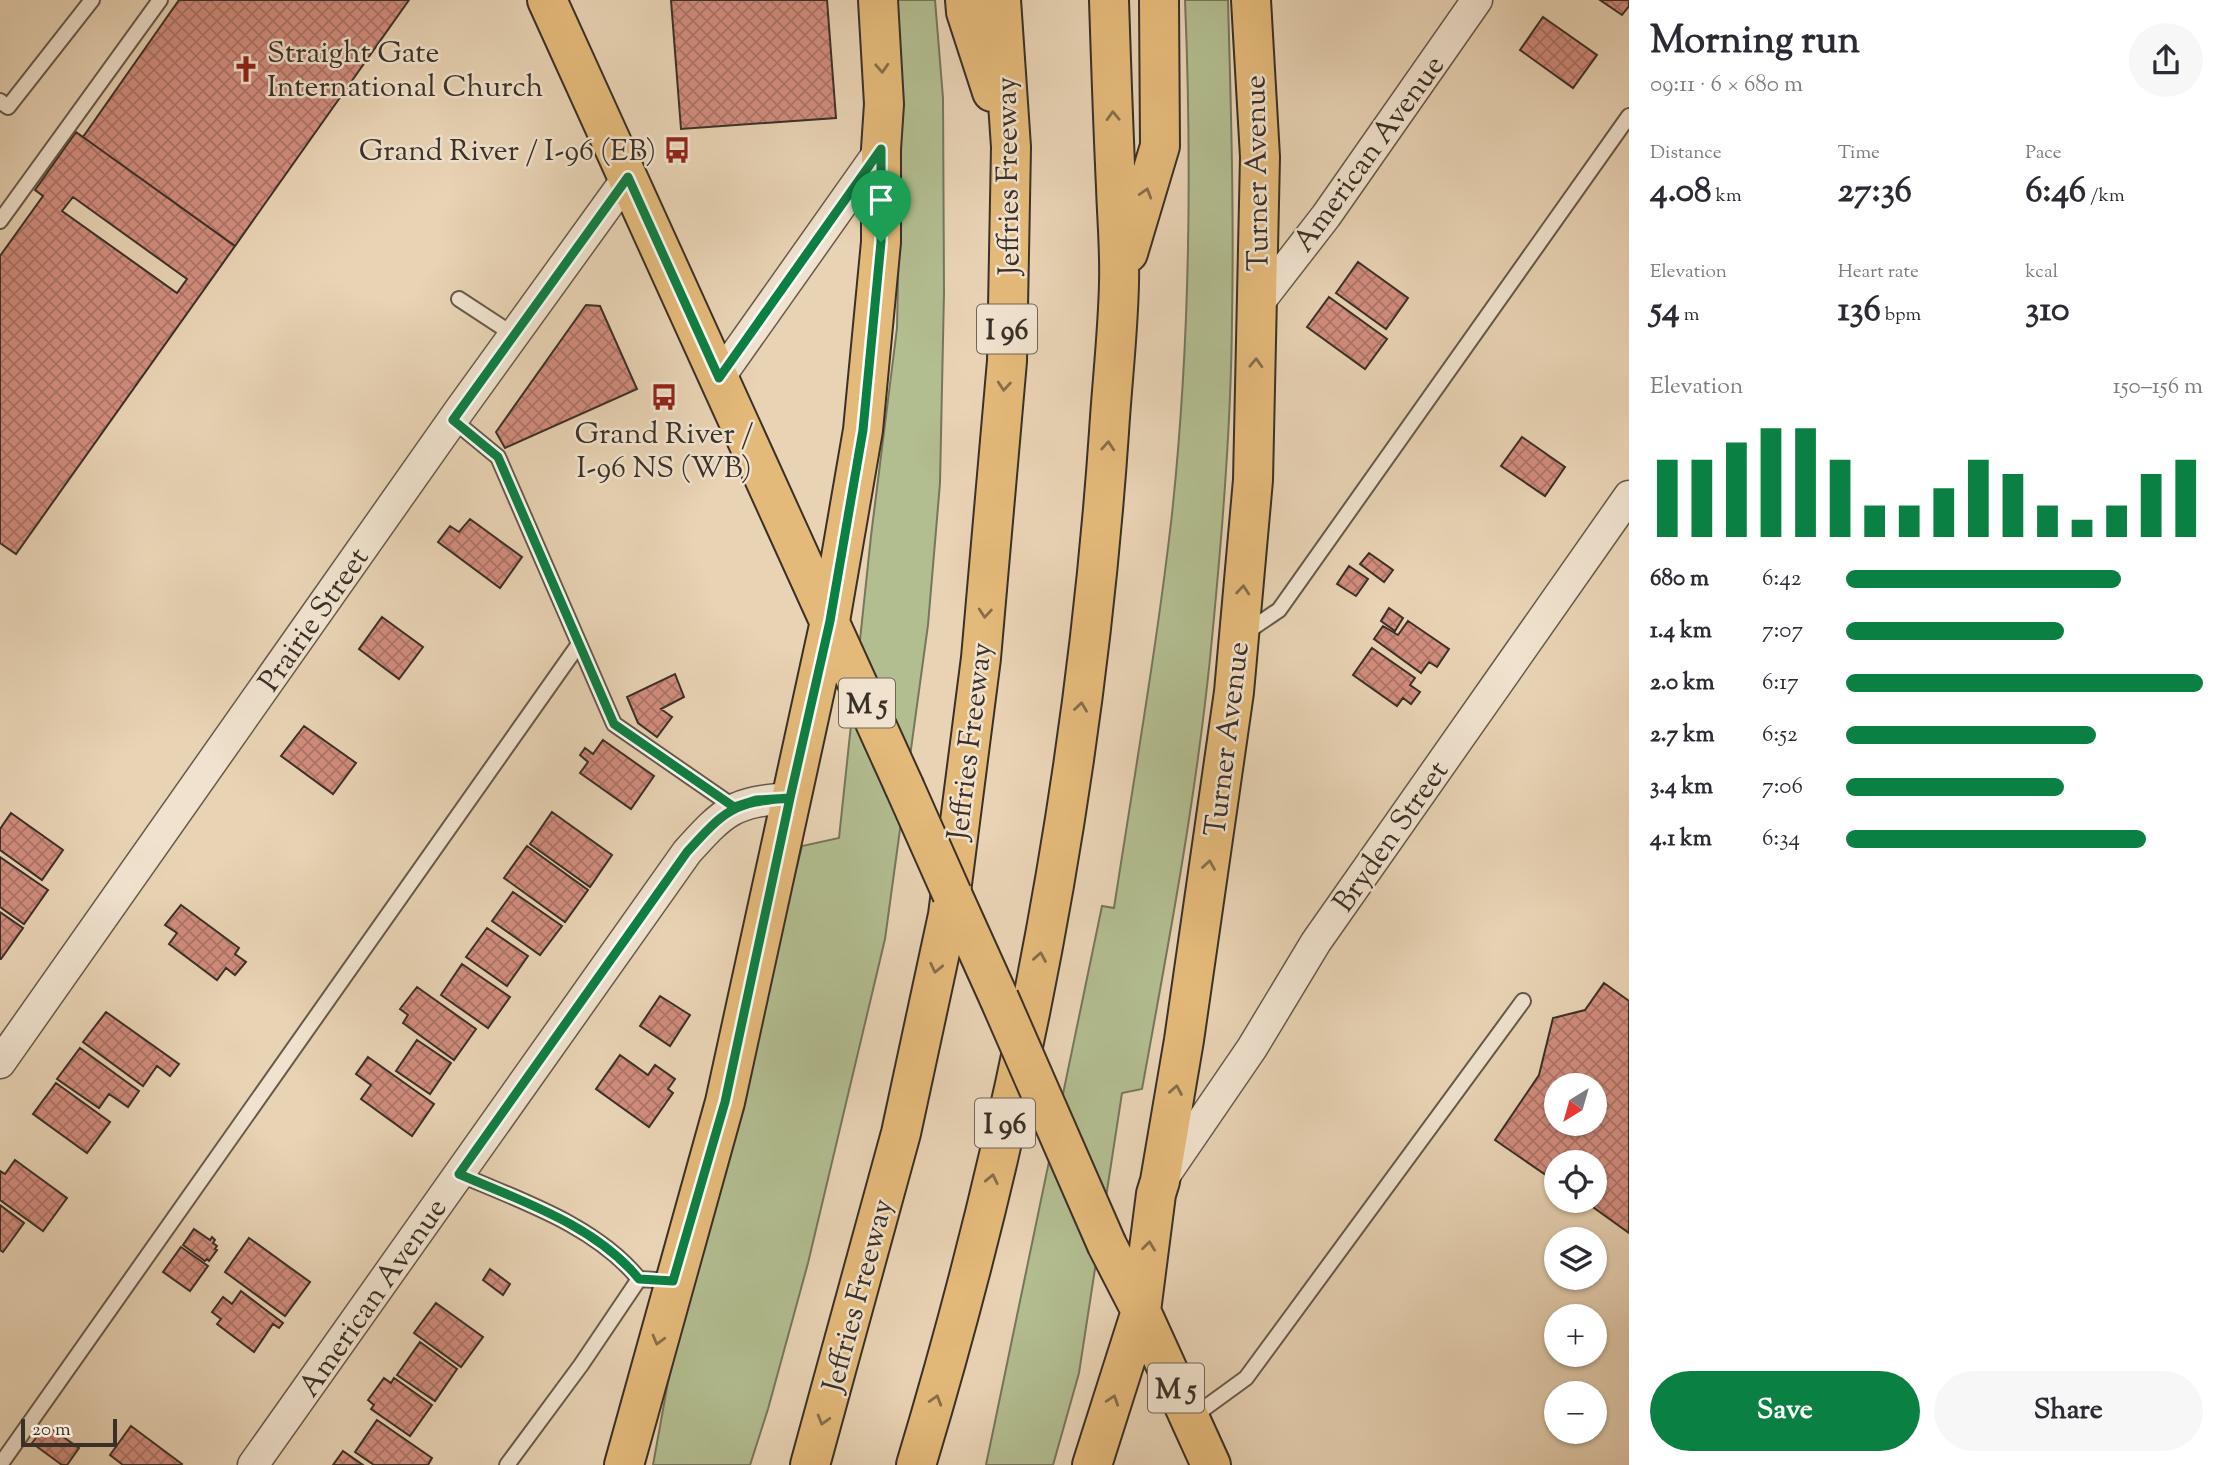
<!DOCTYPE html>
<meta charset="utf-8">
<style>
:root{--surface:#fff;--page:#f7f7f7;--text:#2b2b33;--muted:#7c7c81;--accent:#0b8043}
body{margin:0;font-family:"Sorts Mill Goudy",serif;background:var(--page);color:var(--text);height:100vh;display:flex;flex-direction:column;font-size:26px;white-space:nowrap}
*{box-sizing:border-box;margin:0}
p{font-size:23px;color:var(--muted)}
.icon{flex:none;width:38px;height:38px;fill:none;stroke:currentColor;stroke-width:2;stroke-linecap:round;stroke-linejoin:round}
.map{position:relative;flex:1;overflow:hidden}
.sheet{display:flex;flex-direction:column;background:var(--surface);width:595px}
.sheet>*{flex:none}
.needle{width:46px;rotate:217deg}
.buttons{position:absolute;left:1544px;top:1073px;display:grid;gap:14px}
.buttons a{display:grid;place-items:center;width:63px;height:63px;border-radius:50%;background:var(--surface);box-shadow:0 2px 5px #0004;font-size:35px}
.scale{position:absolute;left:21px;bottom:18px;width:96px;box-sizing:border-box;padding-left:7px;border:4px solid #3a3027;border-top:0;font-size:19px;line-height:24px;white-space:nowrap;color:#3a3027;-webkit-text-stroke:5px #f0e2ce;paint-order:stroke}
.pin{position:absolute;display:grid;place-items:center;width:60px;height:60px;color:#fff;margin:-72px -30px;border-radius:50% 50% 50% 0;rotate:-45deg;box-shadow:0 0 7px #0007}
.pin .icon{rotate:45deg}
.round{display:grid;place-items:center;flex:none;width:74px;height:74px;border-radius:37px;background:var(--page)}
.headline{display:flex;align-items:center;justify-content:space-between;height:119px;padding:0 21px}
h1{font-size:38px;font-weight:700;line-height:52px}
.figures{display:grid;grid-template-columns:repeat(3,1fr);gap:10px;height:119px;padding:7px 21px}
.figures div{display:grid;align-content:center}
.figures b{font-size:35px;font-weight:700}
.figures small{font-size:19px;font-weight:400}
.figures p{font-size:19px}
.chart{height:196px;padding:14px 21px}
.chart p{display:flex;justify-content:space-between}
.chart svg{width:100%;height:126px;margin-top:7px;stroke:var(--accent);stroke-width:6}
.primary-button{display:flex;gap:14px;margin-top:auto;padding:14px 21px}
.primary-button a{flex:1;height:80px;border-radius:42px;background:var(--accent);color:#fff;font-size:28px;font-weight:700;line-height:80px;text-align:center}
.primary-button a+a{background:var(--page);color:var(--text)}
ul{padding:0 21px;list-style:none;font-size:23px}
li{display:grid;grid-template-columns:112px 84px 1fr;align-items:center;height:52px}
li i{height:18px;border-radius:9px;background:var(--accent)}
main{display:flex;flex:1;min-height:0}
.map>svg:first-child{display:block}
.grass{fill:#b2bd90;stroke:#76765c;stroke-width:2}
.building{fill:url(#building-cross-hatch);stroke:#3a3027;stroke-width:2;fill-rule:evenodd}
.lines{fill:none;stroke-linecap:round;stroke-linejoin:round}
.lane-casing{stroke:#66594a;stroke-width:18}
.street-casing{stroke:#66594a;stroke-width:33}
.primary-casing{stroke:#3a3027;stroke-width:42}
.highway-casing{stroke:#3a3027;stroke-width:42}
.lane{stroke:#f0e2ce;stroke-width:14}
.street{stroke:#f0e2ce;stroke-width:30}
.primary{stroke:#e4ba7a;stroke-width:38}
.highway{stroke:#e4ba7a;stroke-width:38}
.primary-bridge-casing{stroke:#3a3027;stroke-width:42;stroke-linecap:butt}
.primary-bridge{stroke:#e4ba7a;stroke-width:38}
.oneway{stroke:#866e4c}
.route-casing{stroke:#fff;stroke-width:14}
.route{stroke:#0b8043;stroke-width:9}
.labels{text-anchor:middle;stroke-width:5;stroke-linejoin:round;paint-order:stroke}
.shield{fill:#f0e2ce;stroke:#716559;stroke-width:2}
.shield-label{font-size:28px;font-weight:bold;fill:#3a3027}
.poi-label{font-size:30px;fill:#3a3027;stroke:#f0e2ce;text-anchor:start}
.street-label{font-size:30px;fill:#3a3027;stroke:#f0e2ce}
</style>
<main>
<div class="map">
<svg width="1629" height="1465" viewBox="0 0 1629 1465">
<defs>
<pattern id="building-cross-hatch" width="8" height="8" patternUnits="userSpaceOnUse" patternTransform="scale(1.75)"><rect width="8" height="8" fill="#d28d7e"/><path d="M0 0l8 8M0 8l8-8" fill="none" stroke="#ab7467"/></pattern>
</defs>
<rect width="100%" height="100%" fill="#e8d3b4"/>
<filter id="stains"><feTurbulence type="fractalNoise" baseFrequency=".00286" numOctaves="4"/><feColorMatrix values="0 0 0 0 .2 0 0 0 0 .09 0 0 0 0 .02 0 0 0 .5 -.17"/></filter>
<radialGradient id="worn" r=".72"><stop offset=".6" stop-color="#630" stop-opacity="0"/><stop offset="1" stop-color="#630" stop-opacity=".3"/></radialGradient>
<!-- grass -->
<path class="grass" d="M893,0h42l8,98 1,194 -4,191 -12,142 -43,314 -77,324 -40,146 -18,56h-97l15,-83 134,-536 37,-8 32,-302 26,-208 4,-192z
M1185,0h43c3,106 6,213 4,319 -1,113 -11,228 -22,340 -15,145 -42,287 -68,430l-20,4 -43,280 -26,92h-67l116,-559 12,2c20,-131 43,-262 58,-394 18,-170 20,-343 13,-514z"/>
<!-- building -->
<path class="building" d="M179,0h230l-174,246 -152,-109z
M671,0h156l9,118 -155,11z
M1600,0h29v6l-7,9z
M1543,17l54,38 -24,33 -53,-38z
M76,132l159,114 -219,308 -16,-11v-287l43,-60 -8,-6zM73,197l114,82 -10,14 -115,-82z
M1358,262l50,36 -22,31 -50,-36z
M1329,297l58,42 -22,30 -58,-42z
M586,305l14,1 37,83 -132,59 -9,-16z
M1522,437l43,30 -20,29 -44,-30z
M470,519l52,38 -22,31 -62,-46 12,-16 9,6z
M1369,553l24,17 -9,12 -24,-18z
M1349,566l19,13 -12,17 -19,-12z
M1389,608l14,10 -8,13 -14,-10z
M382,617l41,30 -24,32 -40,-30z
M1408,621l41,28 -12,18 -8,-5 -8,11 -47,-34 9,-13 15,9z
M1372,648l43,30 -5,7 10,7 -9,12 -8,-6 -6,8 -44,-31z
M675,674l9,23 -23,12 11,8 -15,20 -19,-14 -11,-26z
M304,726l52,37 -23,31 -52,-38z
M603,740l51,36 -23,33 -51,-36 8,-11 -8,-7 5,-7 8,6z
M552,812l60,43 -22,32 -60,-43z
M11,813l52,37 -21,30 -42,-30v-21z
M527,846l61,44 -23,32 -61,-44z
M0,857l48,33 -24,34 -24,-17z
M513,892l49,34 -22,29 -48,-34z
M181,905l58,43 -4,6 11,8 -11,13 -9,-7 -9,12 -48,-36 8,-11 -12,-8z
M0,912l23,16 -22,31h-1z
M487,928l41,28 -21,30 -41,-29z
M462,964l48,33 -22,31 -47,-33z
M1604,983l25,18v232l-46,-33h11v-38h-38v20l-61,-42 44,-65 14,-57 32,-8zM1556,1085h38v39h-38z
M417,987l59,42 -22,31 -51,-37 5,-8 -8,-6z
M660,996l30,19 -20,31 -30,-20z
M106,1012l73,52 -9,12 -13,-10 -14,20 -60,-44z
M417,1040l34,23 -21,31 -34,-23z
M80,1048l59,43 -11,16 -19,-13 -10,14 -42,-29z
M620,1055l28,20 7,-10 20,14 -7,10 5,4 -24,34 -53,-38z
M368,1057l66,47 -22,32 -51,-37 10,-14 -15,-11z
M56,1083l54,39 -23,31 -54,-39z
M15,1160l52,38 -24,33 -43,-31v-29l5,3z
M0,1205l24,18 -21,29 -3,-2z
M194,1229l16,11 2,-3 3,3 -2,3 4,3 -2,3 2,1 -8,11 -2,-2 -2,2 -22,-16z
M249,1238l61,44 -25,34 -60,-44z
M181,1247l27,19 -18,25 -27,-19z
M490,1269l20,15 -7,11 -20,-15z
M241,1291l42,32 -4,5 -6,-4 -19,28 -37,-28 4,-5 -9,-7 11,-15 9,7z
M436,1303l47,34 -22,30 -47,-34z
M420,1342l37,27 -22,32 -38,-26z
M384,1378l7,5 3,-5 38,27 -22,31 -39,-27 3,-4 -6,-5z
M377,1420l55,38 -4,7h-54l-19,-13z
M46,1425l33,23 -12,17h-5l-30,-22z
M131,1426l51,38 -1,1h-58l-13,-10z
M343,1451l20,14h-30z"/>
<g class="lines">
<defs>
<path id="lane" d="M0,101l8,6 84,-107
M0,221l160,-221
M459,299l55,36
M453,420l45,37 116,267 120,83
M1245,633l34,-23 350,-494
M459,1174c62,27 136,51 180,105
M1191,1418l55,-40 277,-377
M0,1465l579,-821
M507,1465l74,-100 58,-86 33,2"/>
<path id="street" d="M1257,305l69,-89 151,-216
M719,378l162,-229
M0,1063l459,-652 169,-234
M1163,1178l89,-130 64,-106 313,-446
M253,1465l434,-613c38,-42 46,-50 103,-54"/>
<path id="primary" d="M547,0l357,786
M952,894l47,104
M1107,1245l34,66 70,154
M624,1465l101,-363 105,-481 33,-191 18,-188v-93l3,-45 -6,-104
M1092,1465l49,-154 15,-117 4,-13 24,-141 50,-348 19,-212 7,-323 -9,-157"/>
<path id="highway" d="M965,0l1,12 26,80
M1128,253l32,-107 -1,-146
M810,1465l91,-332 47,-218 33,-257 26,-297 4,-214 -10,-147
M916,1465c101,-335 169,-683 193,-1033 3,-49 9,-99 10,-149 1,-32 -2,-64 -3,-96 -3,-63 -5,-125 -7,-187"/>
</defs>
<!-- lane casing -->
<use href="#lane" class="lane-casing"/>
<!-- street casing -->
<use href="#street" class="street-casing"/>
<!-- primary casing -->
<use href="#primary" class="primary-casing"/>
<!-- highway casing -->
<use href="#highway" class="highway-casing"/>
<!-- lane -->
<use href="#lane" class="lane"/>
<!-- street -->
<use href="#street" class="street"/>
<!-- primary -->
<use href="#primary" class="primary"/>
<!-- highway -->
<use href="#highway" class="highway"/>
<defs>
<path id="primary-bridge" d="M904,786l48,108
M999,998l108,247"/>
</defs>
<!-- primary-bridge casing -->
<use href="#primary-bridge" class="primary-bridge-casing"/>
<!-- primary-bridge -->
<use href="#primary-bridge" class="primary-bridge"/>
</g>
<!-- one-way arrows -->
<defs><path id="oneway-chevron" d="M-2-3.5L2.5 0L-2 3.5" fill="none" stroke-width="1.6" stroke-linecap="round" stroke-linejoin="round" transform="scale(1.75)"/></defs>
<g class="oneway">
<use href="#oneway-chevron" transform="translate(882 68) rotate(87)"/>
<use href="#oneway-chevron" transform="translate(1113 116) rotate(-92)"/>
<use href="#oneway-chevron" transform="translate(1146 193) rotate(-73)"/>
<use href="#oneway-chevron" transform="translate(1256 363) rotate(-88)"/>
<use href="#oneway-chevron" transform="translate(1004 386) rotate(95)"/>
<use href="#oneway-chevron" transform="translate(1108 446) rotate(-86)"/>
<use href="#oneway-chevron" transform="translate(1243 590) rotate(-85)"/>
<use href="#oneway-chevron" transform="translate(985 613) rotate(95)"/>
<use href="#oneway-chevron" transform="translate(1081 707) rotate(-82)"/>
<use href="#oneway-chevron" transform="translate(1209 865) rotate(-81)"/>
<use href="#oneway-chevron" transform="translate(1040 957) rotate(-80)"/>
<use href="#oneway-chevron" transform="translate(936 968) rotate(102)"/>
<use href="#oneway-chevron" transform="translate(1176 1090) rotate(-80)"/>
<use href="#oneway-chevron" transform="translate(992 1179) rotate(-78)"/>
<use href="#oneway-chevron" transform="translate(1149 1246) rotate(-83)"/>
<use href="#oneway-chevron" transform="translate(658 1340) rotate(105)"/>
<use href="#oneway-chevron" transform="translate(936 1400) rotate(-73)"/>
<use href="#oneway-chevron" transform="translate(1113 1400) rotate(-72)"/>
<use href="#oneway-chevron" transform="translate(823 1420) rotate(106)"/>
</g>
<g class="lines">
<defs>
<path id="route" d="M881,242v-93l-162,229 -91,-201 -175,243 45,37 116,267 120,83 22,-7 34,-2 -65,304 -52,179 -34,-2c-44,-54 -118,-78 -180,-105l228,-322c38,-42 46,-50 103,-54l40,-177 33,-191 18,-188"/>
</defs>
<!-- route casing -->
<use href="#route" class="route-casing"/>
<!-- route -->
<use href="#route" class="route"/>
</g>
<!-- icons -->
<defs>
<symbol id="church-bare" viewBox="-9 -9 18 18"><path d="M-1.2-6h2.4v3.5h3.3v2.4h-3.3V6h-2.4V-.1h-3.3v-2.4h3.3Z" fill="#8f2418" stroke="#f0e2ce" stroke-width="2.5" paint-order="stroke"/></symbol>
<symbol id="bus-bare" viewBox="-9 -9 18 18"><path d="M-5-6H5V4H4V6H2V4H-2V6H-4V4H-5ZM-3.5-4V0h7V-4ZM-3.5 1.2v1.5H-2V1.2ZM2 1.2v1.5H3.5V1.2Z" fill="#8f2418" stroke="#f0e2ce" stroke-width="2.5" paint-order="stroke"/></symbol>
</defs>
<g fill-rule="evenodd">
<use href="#church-bare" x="227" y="50" width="38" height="38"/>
<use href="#bus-bare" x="658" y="131" width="38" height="38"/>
<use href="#bus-bare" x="645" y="378" width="38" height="38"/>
</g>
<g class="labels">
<!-- shield labels -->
<g class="shield">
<rect x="977" y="304.5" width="60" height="49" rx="5"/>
<rect x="839" y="678.5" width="56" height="49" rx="5"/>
<rect x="975" y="1098.5" width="60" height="49" rx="5"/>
<rect x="1148" y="1363.5" width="56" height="49" rx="5"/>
</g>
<g class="shield-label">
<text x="1007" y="339">I 96</text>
<text x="867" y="713">M 5</text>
<text x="1005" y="1133">I 96</text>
<text x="1176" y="1398">M 5</text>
</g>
<!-- poi labels -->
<g class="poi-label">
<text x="267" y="62">Straight Gate<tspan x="267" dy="34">International Church</tspan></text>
<text x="656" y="160" text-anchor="end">Grand River / I-96 (EB)</text>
<text x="664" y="443" text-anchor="middle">Grand River /<tspan x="664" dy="34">I-96 NS (WB)</tspan></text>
</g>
<!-- street labels -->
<g class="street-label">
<text transform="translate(1368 153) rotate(-54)" y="10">American Avenue</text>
<text transform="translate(1256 173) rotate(-91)" y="10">Turner Avenue</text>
<text transform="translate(1007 176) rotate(-91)" y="10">Jeffries Freeway</text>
<text transform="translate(313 619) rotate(-55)" y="10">Prairie Street</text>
<text transform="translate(1226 739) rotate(-83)" y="10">Turner Avenue</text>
<text transform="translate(969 741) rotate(-83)" y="10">Jeffries Freeway</text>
<text transform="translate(1390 836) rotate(-55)" y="10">Bryden Street</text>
<text transform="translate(857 1295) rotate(-75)" y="10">Jeffries Freeway</text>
<text transform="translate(372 1297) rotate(-55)" y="10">American Avenue</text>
</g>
</g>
<rect width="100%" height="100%" filter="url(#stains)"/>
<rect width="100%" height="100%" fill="url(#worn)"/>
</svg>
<div class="buttons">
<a><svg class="needle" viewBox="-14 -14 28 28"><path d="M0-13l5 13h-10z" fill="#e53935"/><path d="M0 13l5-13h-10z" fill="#7c7c81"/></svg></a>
<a><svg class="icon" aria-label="locate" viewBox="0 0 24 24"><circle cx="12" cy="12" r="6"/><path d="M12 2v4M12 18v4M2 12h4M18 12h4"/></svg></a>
<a><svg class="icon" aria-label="layers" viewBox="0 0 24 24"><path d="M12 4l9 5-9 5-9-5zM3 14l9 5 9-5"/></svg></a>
<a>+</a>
<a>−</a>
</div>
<div class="scale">20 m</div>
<div class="pin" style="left:881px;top:242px;background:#1e9e55"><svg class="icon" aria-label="arrive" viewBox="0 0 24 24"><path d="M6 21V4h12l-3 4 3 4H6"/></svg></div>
</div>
<section class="sheet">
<div class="headline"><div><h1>Morning run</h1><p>09:11 · 6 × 680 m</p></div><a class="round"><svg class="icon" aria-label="share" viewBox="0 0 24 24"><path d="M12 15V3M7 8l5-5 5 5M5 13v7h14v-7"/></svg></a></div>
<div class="figures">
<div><p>Distance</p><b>4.08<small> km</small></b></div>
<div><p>Time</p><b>27:36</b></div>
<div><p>Pace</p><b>6:46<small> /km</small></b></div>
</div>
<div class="figures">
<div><p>Elevation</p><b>54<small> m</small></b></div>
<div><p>Heart rate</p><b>136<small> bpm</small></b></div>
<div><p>kcal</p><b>310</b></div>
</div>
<div class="chart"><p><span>Elevation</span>150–156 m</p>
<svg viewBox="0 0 160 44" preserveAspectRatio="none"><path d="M5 44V17M15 44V17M25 44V11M35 44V6M45 44V6M55 44V17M65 44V33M75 44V33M85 44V27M95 44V17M105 44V22M115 44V33M125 44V38M135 44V33M145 44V22M155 44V17"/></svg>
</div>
<ul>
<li><b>680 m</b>6:42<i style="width:77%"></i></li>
<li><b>1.4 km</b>7:07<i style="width:61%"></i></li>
<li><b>2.0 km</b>6:17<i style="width:100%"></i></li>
<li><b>2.7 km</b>6:52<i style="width:70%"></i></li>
<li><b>3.4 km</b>7:06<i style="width:61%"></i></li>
<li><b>4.1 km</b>6:34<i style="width:84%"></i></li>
</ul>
<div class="primary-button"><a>Save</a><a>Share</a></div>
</section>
</main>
